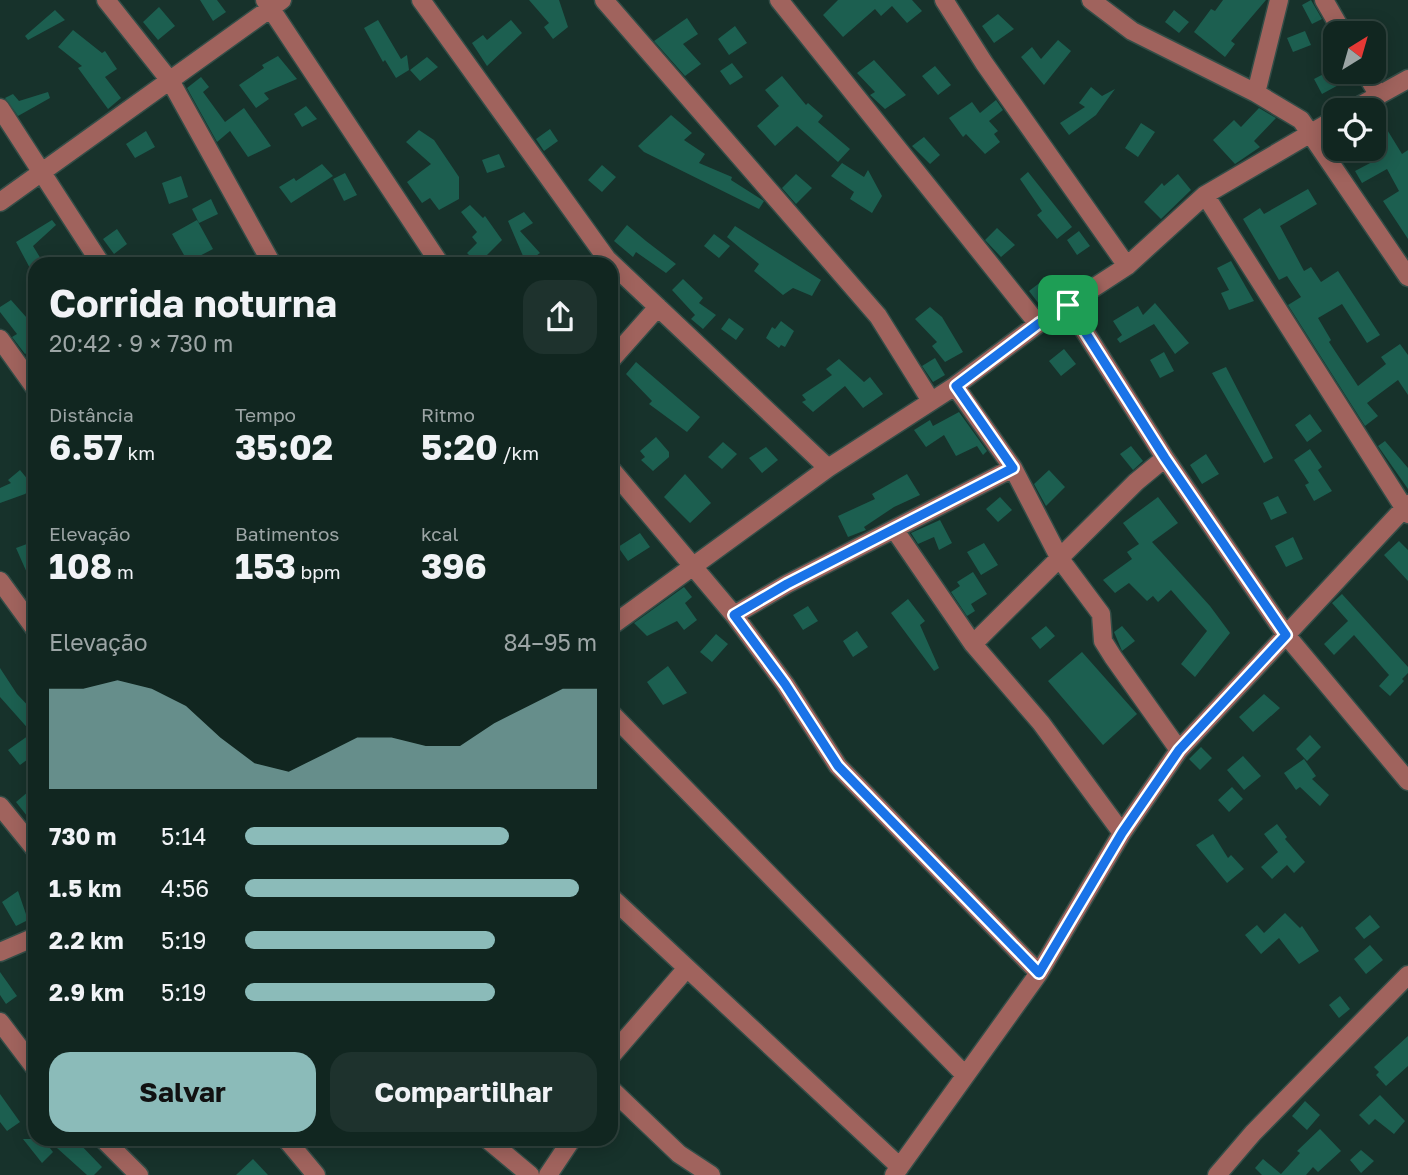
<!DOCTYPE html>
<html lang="pt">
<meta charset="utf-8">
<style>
:root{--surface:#112620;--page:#1e322d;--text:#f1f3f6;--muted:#9ca5a5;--line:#30433e;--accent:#8bbbb9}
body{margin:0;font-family:"Golos Text",sans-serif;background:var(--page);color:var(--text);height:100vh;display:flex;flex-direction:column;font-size:26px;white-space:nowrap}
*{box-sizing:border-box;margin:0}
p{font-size:23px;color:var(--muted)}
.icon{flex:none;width:38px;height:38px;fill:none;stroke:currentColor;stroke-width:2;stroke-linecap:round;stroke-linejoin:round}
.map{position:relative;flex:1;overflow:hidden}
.drawer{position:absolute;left:28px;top:257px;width:590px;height:889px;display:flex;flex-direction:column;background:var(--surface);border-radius:21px;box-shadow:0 4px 18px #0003,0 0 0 2px var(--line)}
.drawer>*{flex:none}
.needle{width:46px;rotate:37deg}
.controls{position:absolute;left:1323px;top:21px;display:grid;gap:14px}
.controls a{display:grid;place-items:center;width:63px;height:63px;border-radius:14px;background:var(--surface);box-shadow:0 4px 18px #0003,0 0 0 2px var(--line);font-size:35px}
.pin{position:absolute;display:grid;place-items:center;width:60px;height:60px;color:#fff;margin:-30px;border-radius:14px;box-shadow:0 4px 10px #0006}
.round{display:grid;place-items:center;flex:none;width:74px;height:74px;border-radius:21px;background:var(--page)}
.head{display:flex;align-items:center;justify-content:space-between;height:119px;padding:0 21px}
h1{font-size:38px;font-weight:700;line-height:52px}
.stats{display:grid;grid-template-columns:repeat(3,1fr);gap:10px;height:119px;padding:7px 21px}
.stats div{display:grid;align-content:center}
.stats b{font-size:35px;font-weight:700}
.stats small{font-size:19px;font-weight:400}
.stats p{font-size:19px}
.chart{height:196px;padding:14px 21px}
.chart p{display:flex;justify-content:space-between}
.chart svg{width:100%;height:126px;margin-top:7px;fill:var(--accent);opacity:.7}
.button{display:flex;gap:14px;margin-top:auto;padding:14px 21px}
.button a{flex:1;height:80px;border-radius:21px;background:var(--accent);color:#111;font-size:28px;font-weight:700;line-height:80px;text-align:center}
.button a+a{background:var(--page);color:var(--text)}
ul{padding:0 21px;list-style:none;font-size:23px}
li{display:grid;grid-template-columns:112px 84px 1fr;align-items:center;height:52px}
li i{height:18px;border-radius:9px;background:var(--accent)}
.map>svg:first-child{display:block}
.building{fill:#1c5f50}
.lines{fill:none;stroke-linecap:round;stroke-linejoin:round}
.minor-casing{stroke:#344d47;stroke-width:21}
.minor{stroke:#a0635d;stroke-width:18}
.route-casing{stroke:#fff;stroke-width:14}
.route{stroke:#1a73e8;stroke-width:9}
</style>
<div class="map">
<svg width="1408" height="1175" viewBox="0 0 1408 1175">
<rect width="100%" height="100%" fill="#17322b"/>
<!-- building -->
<path class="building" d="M200,0h17l9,12 -13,9z
M529,0h30l9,27 -15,12 -9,-12 5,-4z
M838,0h74l10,11 -15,12 -15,-17 -11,10 -6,-7 -32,28 -20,-22z
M1223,0h43l-35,41 4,3 -10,13 -31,-25 17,-23 4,2z
M1311,0l11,19 -10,5 -10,-19z
M159,7l16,19 -17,14 -15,-18z
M55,10l10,10 -37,20 -3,-4z
M1174,10l15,12 -10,11 -14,-11z
M998,14l16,15 -20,14 -12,-17z
M687,18l11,16 -15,10 18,20 -16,12 -31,-35z
M378,20l23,39 6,-4 2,15 -13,8 -11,-18 -2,2 -19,-34z
M511,20l11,13 -35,33 -15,-23 11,-8 4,5z
M735,26l12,17 -18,12 -11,-16z
M73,30l29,23 3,-2 12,18 -12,8 16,21 -13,11 -30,-41 4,-2 -24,-19z
M1305,31l6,14 -18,7 -6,-14z
M1058,40l13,11 -27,34 -23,-28 11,-10 9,12z
M278,56l19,23 -33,14 5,6 -13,9 -17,-23 25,-17 -2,-3z
M427,57l11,10 -18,14 -10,-11z
M874,60l32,35 -21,14 -15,-14 5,-3 -18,-19z
M732,63l11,14 -13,8 -10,-14z
M935,66l16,19 -13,10 -16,-19z
M1335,68l9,14 -22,12 -8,-15z
M782,76l24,29 2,-2 15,13 -5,6 32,27 -12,13 -41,-36 -22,20 -18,-20 22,-20 -14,-16z
M201,77l8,10 -6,5 22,30 19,-14 27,38 -23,11 -18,-26 -13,11 -30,-54z
M1091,87l11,9 13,-7 -19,26 -27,20 -9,-12 25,-16 -6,-4z
M48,92l2,6 -32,18 -13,-18 8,-4 6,7z
M996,100l7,10 -14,11 9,10 -4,3 6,8 -15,12 -19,-20 -3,3 -14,-19 23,-16 8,11z
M306,106l11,13 -15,8 -8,-13z
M1259,108l17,10 -22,23 6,6 -25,17 -22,-24 21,-20 7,7z
M1375,110l27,44 6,-4v89l-25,-38 16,-10 -12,-22 -25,14 -7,-12 19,-10z
M671,115l21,18 -8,7 21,14 -6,9 33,14 -1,3 33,21 -5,8 -115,-57 -6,-6z
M1141,123l14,9 -17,25 -13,-9z
M550,129l8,12 -14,10 -8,-12z
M419,130l15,10 25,37v22l-20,11 -9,-12 -8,5 -15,-21 24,-18 -25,-22z
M146,131l9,16 -20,11 -9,-14z
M924,137l16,18 -10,9 -18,-18z
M499,154l6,13 -18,6 -5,-13z
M842,163l22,14 4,-7 14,26 -10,17 -22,-14 4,-7 -23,-16z
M322,164l11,12 -42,27 -12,-16 15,-9 2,3z
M602,165l14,12 -14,15 -14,-12z
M1028,172l44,55 -15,12 -20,-24 5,-4 -22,-32z
M345,173l12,22 -13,6 -11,-22z
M796,174l16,14 -16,16 -14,-16z
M1178,174l13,16 -30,29 -17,-17 18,-19 2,3z
M181,176l7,21 -19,7 -7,-21z
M1308,189l9,15 -37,22 24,45 7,-4 10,15 17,-11 42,64 -13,8 -25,-39 -24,14 13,22 -2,2 29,44 28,-22 -5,-7 19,-13 8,11v40l-10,-15 -31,23 11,13 -13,10 -77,-121 13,-8 -14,-21 -8,4 -36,-61 17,-11 4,6z
M211,199l7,15 -19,9 -7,-14z
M470,205l13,13 2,-2 17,24 -24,24 -11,-11 10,-10 -5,-6 5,-5 -16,-20z
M524,212l9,11 -13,8 20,22 -14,10 -18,-42z
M52,220l4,5 -23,21 8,13 -9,13 -16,-30z
M197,220l16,29 -25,13 -16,-28z
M627,225l19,16 30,23 -10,9 -30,-21 -3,5 -19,-16z
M735,226l86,54 -9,16 -19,-8 -10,7 -29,-24 5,-7 -32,-27z
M997,228l18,17 -14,12 -16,-17z
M117,229l10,15 -13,10 -11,-15z
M1079,231l11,15 -13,9 -10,-15z
M714,234l16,12 -11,12 -15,-12z
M1231,261l23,40 -25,9 -8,-17 8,-3 -12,-22z
M1046,278l10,13 -17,13 -10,-13z
M683,279l20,19 -4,5 17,12 -13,14 -12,-10 4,-4 -23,-25z
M11,300l24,27v21l-10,6 -13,-17 5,-3 -17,-22v-5z
M1155,303l34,40 -14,11 -21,-30 -34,19 -3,-4 5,-4 -9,-14 25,-15 5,9z
M930,307l12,10 21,35 -18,10 -13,-16 5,-4 -22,-23z
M729,318l15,11 -8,11 -15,-11z
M781,321l13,10 -9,16 -4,-2 -2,3 -13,-10 6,-11 3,2z
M1064,349l12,15 -15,12 -12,-15z
M1164,352l10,19 -14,7 -10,-18z
M935,358l10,17 -12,7 -11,-16z
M839,359l25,23 6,-5 13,17 -20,14 -18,-22 -32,26 -11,-10 4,-2 -4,-5 30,-20 -6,-6z
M636,362l64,55 -13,15 -38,-28 3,-3 -26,-27z
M1226,367l47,91 -9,5 -52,-90z
M959,412l28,39 -4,4 -6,-9 -21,10 -12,-21 -18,12 -12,-17 16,-10 3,6z
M1310,414l12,17 -15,11 -12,-17z
M656,437l13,15v5l-16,14 -12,-11 4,-3 -5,-6z
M1385,441l23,27v21l-30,-43z
M723,442l14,12 -15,15 -14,-12z
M1131,446l12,15 -10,9 -13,-16z
M766,447l12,13 -16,13 -13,-15z
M1310,449l12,18 -4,3 14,21 -18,10 -9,-16 4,-2 -15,-23z
M1206,454l13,20 -17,10 -12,-19z
M20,470l14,17 -9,7 -25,9v-15l11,-5 -3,-3z
M1049,470l16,17 -19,19 -12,-22z
M685,474l26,29 -21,20 -26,-26z
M907,474l13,21 -26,12 -30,20 2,3 -18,7 -10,-21 37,-17 -3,-5z
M1278,496l9,17 -16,7 -8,-17z
M1000,497l12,13 -14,12 -12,-13z
M1158,497l20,26 -26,19 58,64 20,27 -35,44 -14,-13 26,-33 -36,-41 -13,12 -5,-6 -6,5 -18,-18 -14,10 -12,-13 29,-21 -5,-7 12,-8 -16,-21z
M940,520l12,23 -13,7 -5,-13 -16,7 -7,-11z
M640,533l10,14 -22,14 -10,-14z
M1293,537l10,22 -17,8 -11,-21z
M35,541v50l-19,-43z
M1399,541l9,9v31l-24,-26z
M984,543l14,22 -17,10 -14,-23z
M973,572l14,22 -16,10 4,7 -8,5 -16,-24 9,-6 -3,-4z
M684,587l8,10 -7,6 12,17 -13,10 -7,-9 -30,15 -13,-13z
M1342,594l66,73v6l-6,6 2,2 -14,15 -11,-10 10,-11 -35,-40 -20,20 -10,-11 24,-23 -16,-18z
M908,599l17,22 -5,4 19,43 -5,3 -43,-58z
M808,606l10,15 -15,9 -10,-15z
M1046,626l9,10 -15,13 -9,-11z
M1122,626l13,15 -13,10 -8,-19z
M857,631l11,16 -15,10 -10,-16z
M716,634l12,10 -16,18 -12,-10z
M1082,652l55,62 -34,31 -55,-64z
M668,666l19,27 -24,12 -16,-23z
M0,668l17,26 18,19v41l-15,11 -12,-15 24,-17 -32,-36z
M1264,694l16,14 -27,24 -14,-15z
M1310,735l11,12 -14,14 -11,-12z
M1201,747l11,11 -12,12 -11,-11z
M1243,756l18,20 -17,14 -17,-20z
M1304,759l12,17 -4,3 17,16 -9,11 -20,-19 -4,3 -12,-17z
M35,786v40l-19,-24z
M1232,787l11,12 -14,13 -11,-12z
M1277,824l10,13 -2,2 20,23 -11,11 -7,-8 -15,14 -11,-12 17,-15 -14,-18z
M1213,834l15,24 3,-3 13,14 -17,14 -31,-38z
M18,891l10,29 -12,6 -14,-24z
M1285,913l15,15 2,-2 17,25 -20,13 -20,-26 -18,16 -16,-19 12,-10 7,8z
M1370,915l10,12 -16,12 -9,-11z
M1370,945l13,15 -17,14 -12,-15z
M0,972l17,24 -11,8 -6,-9z
M1340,996l10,13 -11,9 -10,-13z
M1408,1036v30l-22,20 -10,-11 3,-3 -5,-5z
M0,1094l20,28 -13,9 -7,-9z
M1380,1095l25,26 -11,13 -19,-15 -6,6 -10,-10z
M1305,1101l15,14 -13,15 -15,-14z
M1320,1129l21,22 -23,21 -5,-5 -7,8h-44l-7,-7 8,-9 18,15 19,-21 -3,-2z
M23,1139h20l10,13 -11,11z
M47,1139h28l27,28 -8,8h-7z
M1361,1150l13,11 -13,12 -11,-13z
M253,1159l15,16h-32z"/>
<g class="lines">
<defs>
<path id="minor" d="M106,0l65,82 101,182
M265,0l175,264
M421,0l186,259 221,209
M604,0l274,316 53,85
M779,0l259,324
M944,0l40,63 143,203
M1091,0l41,31 124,62
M1279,0l-23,93 45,27 107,157
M1324,0l19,33
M1365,72l14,24
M0,108l101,156
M1352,110l56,-31
M1205,195l203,319
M0,202l282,-202
M1068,305l97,153 121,177 122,146
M0,339l35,49
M611,360l47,-53
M955,386l58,82 47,91 41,55 2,27 10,16 66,93
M611,469l123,146 51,69 53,82 201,207
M894,529l79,115 68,79 81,110
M0,581l35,48
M734,615l53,-31 226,-116
M611,626l217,-158 127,-82 83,-62 89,-58 78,-71 130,-76
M973,644l163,-162 29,-24
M611,713l354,362
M0,806l35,43
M611,897l289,270
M0,952l35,-15
M0,1022l35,46
M611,1056l76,-88
M611,1089l68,65 32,21
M103,1139l36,36
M286,1139l30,36
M487,1139l43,36
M548,1175l24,-36
M894,1175l145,-202 83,-140 57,-83 229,-246
M1217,1175l36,-42 155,-158"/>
</defs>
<!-- minor casing -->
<use href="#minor" class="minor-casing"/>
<!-- minor -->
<use href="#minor" class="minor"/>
</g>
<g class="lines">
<defs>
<path id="route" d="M1068,305l97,153 121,177 -107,115 -57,83 -83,140 -201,-207 -53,-82 -51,-69 53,-31 226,-116 -57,-82 82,-62z"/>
</defs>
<!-- route casing -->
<use href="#route" class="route-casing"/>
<!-- route -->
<use href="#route" class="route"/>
</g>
</svg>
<div class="controls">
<a><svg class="needle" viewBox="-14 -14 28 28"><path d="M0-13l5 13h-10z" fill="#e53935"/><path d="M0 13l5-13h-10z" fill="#9ca5a5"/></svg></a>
<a><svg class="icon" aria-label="locate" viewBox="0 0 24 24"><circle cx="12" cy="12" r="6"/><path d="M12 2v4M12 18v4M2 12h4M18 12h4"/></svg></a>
</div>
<div class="pin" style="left:1068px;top:305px;background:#1e9e55"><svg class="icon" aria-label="arrive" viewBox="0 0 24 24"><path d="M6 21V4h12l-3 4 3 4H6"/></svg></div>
<section class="drawer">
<div class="head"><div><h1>Corrida noturna</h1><p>20:42 · 9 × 730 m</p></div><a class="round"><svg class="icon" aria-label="share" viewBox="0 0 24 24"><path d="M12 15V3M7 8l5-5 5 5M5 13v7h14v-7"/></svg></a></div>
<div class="stats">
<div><p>Distância</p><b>6.57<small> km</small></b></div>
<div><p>Tempo</p><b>35:02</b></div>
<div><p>Ritmo</p><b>5:20<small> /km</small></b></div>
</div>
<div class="stats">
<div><p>Elevação</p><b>108<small> m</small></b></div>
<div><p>Batimentos</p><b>153<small> bpm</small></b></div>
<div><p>kcal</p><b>396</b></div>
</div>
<div class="chart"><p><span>Elevação</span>84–95 m</p>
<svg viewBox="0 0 160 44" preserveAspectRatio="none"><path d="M0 44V9L10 9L20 6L30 9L40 15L50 26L60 35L70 38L80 32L90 26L100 26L110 29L120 29L130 21L140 15L150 9L160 9V44z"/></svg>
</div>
<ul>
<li><b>730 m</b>5:14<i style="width:75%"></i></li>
<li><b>1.5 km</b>4:56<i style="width:95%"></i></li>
<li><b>2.2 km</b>5:19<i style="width:71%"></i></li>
<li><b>2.9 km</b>5:19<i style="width:71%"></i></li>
</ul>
<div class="button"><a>Salvar</a><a>Compartilhar</a></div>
</section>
</div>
